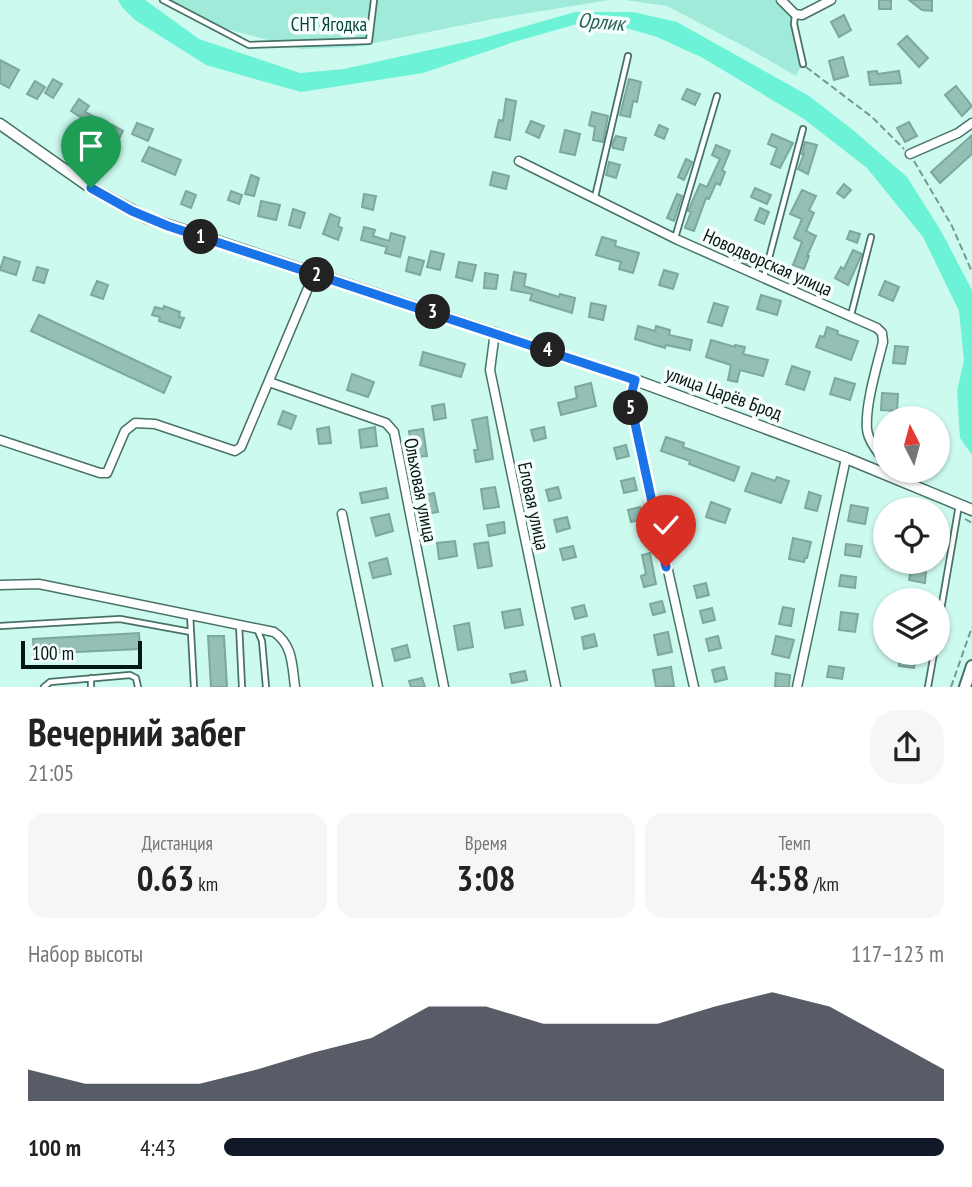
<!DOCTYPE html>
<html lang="ru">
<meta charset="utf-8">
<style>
:root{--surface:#fff;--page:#f6f6f6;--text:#222;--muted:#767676;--accent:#111827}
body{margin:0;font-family:"PT Sans Narrow",sans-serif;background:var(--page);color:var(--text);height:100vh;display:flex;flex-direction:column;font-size:26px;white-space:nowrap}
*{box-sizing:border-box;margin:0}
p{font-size:23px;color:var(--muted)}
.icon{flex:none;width:38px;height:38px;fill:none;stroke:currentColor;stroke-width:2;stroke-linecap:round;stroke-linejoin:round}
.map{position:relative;height:687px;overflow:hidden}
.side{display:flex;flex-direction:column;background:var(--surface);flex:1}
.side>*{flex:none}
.needle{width:46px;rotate:354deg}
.tools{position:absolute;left:873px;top:406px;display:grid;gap:14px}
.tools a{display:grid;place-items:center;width:77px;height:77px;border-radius:50%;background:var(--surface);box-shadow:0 2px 5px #0004;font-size:35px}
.scale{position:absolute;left:21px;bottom:18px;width:121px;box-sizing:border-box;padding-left:7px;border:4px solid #061713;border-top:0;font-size:19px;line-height:24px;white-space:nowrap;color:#061713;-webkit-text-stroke:5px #f5fefc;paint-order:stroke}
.pin{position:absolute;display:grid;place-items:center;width:60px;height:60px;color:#fff;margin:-72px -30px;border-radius:50% 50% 50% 0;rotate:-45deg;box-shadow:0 0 7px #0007}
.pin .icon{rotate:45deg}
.km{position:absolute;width:35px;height:35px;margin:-18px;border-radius:50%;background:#222;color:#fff;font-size:19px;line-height:35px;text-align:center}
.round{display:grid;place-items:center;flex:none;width:74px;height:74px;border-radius:28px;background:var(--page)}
.summary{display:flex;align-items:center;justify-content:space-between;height:119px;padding:0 28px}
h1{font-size:38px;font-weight:700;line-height:52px}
.stats{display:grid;grid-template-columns:repeat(3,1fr);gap:10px;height:119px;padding:7px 28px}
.stats div{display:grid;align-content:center;border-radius:18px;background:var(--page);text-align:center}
.stats b{font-size:35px;font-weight:700}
.stats small{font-size:19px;font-weight:400}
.stats p{font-size:19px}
.chart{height:196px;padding:14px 28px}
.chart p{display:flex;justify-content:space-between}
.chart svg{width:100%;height:126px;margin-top:7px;fill:var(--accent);opacity:.7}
ul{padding:0 28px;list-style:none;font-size:23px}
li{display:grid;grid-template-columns:112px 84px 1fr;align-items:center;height:52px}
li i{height:18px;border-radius:9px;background:var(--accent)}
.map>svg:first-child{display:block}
.green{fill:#a1ead9}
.water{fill:#6cf2d7}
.building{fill:#93bfb4;stroke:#7ca89d;stroke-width:2}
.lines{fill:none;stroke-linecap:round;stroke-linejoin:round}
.service-casing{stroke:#487268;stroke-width:8}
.minor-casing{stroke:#487268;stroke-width:11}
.tertiary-casing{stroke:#487268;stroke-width:13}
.secondary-casing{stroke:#487268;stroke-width:14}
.path{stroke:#779890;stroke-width:2;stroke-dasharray:7 3.5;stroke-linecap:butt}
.service{stroke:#fff;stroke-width:4.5}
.minor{stroke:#fff;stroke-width:8}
.tertiary{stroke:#fff;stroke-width:10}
.secondary{stroke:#fff;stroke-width:10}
.route-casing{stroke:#fff;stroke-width:14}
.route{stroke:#1a73e8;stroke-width:9}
.labels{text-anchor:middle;stroke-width:7;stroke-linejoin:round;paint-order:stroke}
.park-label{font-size:19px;fill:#07453b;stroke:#f5fefc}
.street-label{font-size:19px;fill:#061713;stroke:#f5fefc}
.water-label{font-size:21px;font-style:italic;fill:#2a6256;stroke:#f5fefc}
</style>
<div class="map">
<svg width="972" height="687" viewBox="0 0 972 687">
<rect width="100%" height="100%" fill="#ccfaef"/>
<!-- green -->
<path class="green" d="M171,0h438l-116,19 -139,28 -53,2 -85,-23z
M625,0h157l17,25 1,43 -4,8 -45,-26 -84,-44z"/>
<!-- water -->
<path class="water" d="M118,0h27l54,39 101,34 44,-4 140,-31 91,-26h58l44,10 132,74 44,34 54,47 34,54 31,59v165l-12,-17 -3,-47 7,-31 -5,-49 -36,-74 -56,-69 -63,-49 -101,-61 -46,-21 -31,-9 -49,-4 -60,17 -94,32 -122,19 -95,-27 -71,-45 -13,-13z"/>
<!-- building -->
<path class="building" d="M879,0h12v9h-12z
M909,0h23v11l-10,-1z
M844,15l7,15 -12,7 -8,-15z
M907,36l21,22 -9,9 -21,-23z
M843,57l5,19 -14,4 -5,-19z
M0,60l19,10 -10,18 -9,-5z
M877,71l1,3 21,-3 2,12 -31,2 -2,-13z
M53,79l9,5 -9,14 -8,-5z
M629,79l12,3 -4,20 -4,-1 -3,16 -10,-2z
M35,81l10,6 -8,12 -10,-5z
M956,86l16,20 -10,10 -17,-21z
M687,89l13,5 -5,11 -13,-6z
M79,99l10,7 -4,6 15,8 -8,15 -9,-5 5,-8 -17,-11z
M506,99l10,2 -6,39 -15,-3 4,-17 4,1z
M592,112l16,4 -5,26 -10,-2 2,-13 -6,-2z
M531,121l13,5 -5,12 -13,-6z
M909,122l8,14 -12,6 -8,-14z
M137,123l16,6 -5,12 -16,-7z
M112,125l11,6 -6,12 -11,-5z
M659,125l9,4 -4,10 -9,-4z
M565,130l15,4 -5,21 -15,-3z
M772,134l21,9 -13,25 -9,-4 6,-16 -9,-4z
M972,135v19l-32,29 -9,-11z
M616,136l10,2 -3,12 -10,-2 -1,-4z
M805,142l12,3 -9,29 -10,-5 6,-15h-2z
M716,145l14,6 -8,19 3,2 -5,13 -4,-2 -7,16 -3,-1 -12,33 -9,-3 6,-16 -3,-1 12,-27 7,3 13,-28 -8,-4z
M149,147l32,13 -6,15 -33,-14z
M686,159l6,3 -8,18 -6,-3z
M609,162l11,3 -4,13 -10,-3z
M493,172l16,4 -3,13 -16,-4z
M251,175l8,3 -5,18 -9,-2z
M844,184l7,6 -7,8 -7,-5z
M755,188l16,7 -4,9 -16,-7z
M802,190l14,6 -7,14 5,3 -8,18 10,5 -9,20h2l-5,13 -11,-4 9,-23 -8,-4 8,-19 -12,-5z
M186,191l10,4 -5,13 -10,-4z
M231,191l11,4 -3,9 -11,-4z
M364,194l12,2 -3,14 -11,-3z
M677,194l5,2 -8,25 -7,-3z
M261,201l19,4 -4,15 -18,-4z
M760,208l9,4 -5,12 -9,-4z
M293,209l12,4 -5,15 -11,-3z
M330,214l10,4 -2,8 4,2 -4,12 -15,-6z
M364,227l11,3 -2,6 16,5 2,-8 14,4 -5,20 -15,-4 2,-6 -26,-7z
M850,231l10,3 -3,9 -10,-4z
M602,237l14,4 -1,5 24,7 -6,20 -14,-4 2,-7 -25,-7z
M745,248l15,7 -5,12 -16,-7z
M853,250l9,4 -14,31 -13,-7 6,-11 3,2z
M431,251l13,3 -4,16 -13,-3z
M4,257l16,5 -4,13 -16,-5z
M409,257l15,4 -4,14 -14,-4z
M459,262l17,3 -4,16 -16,-4z
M37,267l11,3 -4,13 -11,-3z
M664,270l14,4 -5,15 -14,-4z
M514,272l12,2 -2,12 35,11 1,-3 15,4 -3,15 -42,-13 2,-6 -21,-4z
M485,273l13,2 -2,14 -12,-1z
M97,281l11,4 -5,14 -12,-4z
M885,281l14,6 -6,14 -14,-6z
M761,295l20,6 -4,14 -20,-6z
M591,303l15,3 -3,14 -14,-3z
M714,303l14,4 -6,19 -14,-4z
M164,306l16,6 -1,5 5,1 -4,10 -21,-7 1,-4 -8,-2 3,-8 8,2z
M39,315l132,62 -7,16 -133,-62z
M638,326l17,5 1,-5 14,4 -1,5 23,5 -2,10 -24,-5 -1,3 -30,-9z
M827,327l11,4 -1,3 21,7 -7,19 -35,-13 4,-11 4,1z
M711,340l24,7v-2l10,2 -2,7 25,6 -5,16 -23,-6 -3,12 -9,-2 3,-15 -25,-8z
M895,346l13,1 -3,17 -12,-1z
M423,352l42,12 -4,13 -41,-12z
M792,366l18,6 -6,18 -18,-6z
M352,374l22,8 -6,15 -21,-7z
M835,378l20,6 -5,16 -20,-6z
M591,383l5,23 -35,9 -3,-12 19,-5 -2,-11z
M882,393l16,1 -1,17 -16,-1z
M444,404l2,14 -12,2 -2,-14z
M283,411l13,5 -5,13 -13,-5z
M487,417l6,42 -17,3 -2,-12h4l-6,-30z
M329,427l2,16 -12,1 -2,-15z
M375,427l2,19 -16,2 -2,-18z
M544,427l2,11 -12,3 -3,-11z
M423,429l4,27 -14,1 -4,-26z
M666,437l18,6 -1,4 56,20 -5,14 -45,-17 1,-3 -29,-10z
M626,445l3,11 -12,3 -3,-11z
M752,473l23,8 2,-4 12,4 -8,22 -36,-12z
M634,478l3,12 -13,3 -3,-12z
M495,487l4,20 -15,2 -3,-20z
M558,487l3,11 -12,3 -3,-11z
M386,488l2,10 -26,5 -2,-10z
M809,492l12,4 -4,15 -12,-3z
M434,493l4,19 -12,2 -4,-18z
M711,502l19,7 -5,14 -19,-6z
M851,505l17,3 -3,16 -17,-3z
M640,507l3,12 -12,3 -3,-12z
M389,514l4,17 -17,5 -5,-18z
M567,517l3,11 -13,4 -3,-12z
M504,522l1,11 -16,3 -2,-11z
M938,523l8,2 -5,24h-3z
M793,538l18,4 -4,16h-2l-1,4 -15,-3z
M455,541l2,15 -18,3 -2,-16z
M488,542l4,24 -14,2 -4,-24z
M846,544l16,2 -2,11 -15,-2z
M573,546l3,11 -13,3 -3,-11z
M650,553l6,31 -12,3 -3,-11 5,-2 -4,-19z
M387,558l4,16 -18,4 -4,-15z
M911,569l15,2 -1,12 -16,-3z
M841,575l15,2 -1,11 -16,-2z
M706,583l3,12 -12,3 -3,-12z
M911,593l20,4v3h-21z
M662,601l3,11 -12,3 -3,-11z
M584,605l3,11 -12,3 -3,-11z
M783,607l11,2 -3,17 -12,-2z
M712,608l3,12 -12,3 -3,-12z
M520,609l3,16 -18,3 -3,-16z
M841,612l17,2 -3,18 -16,-2z
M469,623l4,24 -15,3 -4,-24z
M668,632l4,20 -14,3 -4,-20z
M139,633l1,16 -106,5 -1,-15z
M594,634l3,12 -13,3 -2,-12z
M208,636h16l3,51h-16z
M718,636l3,12 -12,3 -3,-12z
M776,636l18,4 -5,18 -17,-4z
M407,645l3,12 -15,4 -3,-12z
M900,655l16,2 -2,11 -15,-2z
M829,666l15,2 -2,11 -15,-2z
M671,667l3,19 -18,1 -3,-17z
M724,667l3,12 -12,3 -3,-12z
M525,671l2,9 -15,3 -2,-9z
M776,673l14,2 -1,12h-14z
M422,678l3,9h-14l-2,-6z"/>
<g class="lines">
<defs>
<path id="service" d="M163,0l86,45 120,-4 5,-41
M795,15l-1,9 9,40
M595,197l33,-141
M675,238l42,-142
M764,277l39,-148
M851,315l20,-78
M190,614l4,73
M239,624l3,63
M0,626l120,-7 71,13
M938,627l21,-122
M257,629l5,12 4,46
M91,678v9
M44,687l6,-5 80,-7 6,3 2,9
M928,687l6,-34"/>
<path id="minor" d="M781,0l14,14 7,1 29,-15
M910,154l48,-21 14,-10
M519,161l159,79 199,88 5,5 1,9c-6,24 -18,63 -16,87 1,12 11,24 19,33
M495,332l-5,38 66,317
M635,380l-5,20 64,287
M269,382l117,41 8,9 50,255
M0,440l100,33h7l18,-42 10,-8 20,1 80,27 6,-4 73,-173
M342,514l36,173
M0,585l39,-1 235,48c19,13 18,33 21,55
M797,687l49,-229"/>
<path id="tertiary" d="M0,124l91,64 56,30 488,162 211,78 126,52"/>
<path id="secondary" d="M965,687l7,-21"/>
</defs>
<!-- service casing -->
<use href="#service" class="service-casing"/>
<!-- minor casing -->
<use href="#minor" class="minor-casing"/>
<!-- tertiary casing -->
<use href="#tertiary" class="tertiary-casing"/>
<!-- secondary casing -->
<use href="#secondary" class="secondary-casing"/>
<!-- path -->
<path class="path" d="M806,67l66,50 32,32
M914,161l38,65 20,46
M965,519l7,4
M951,687l21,-60"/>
<!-- service -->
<use href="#service" class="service"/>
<!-- minor -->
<use href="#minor" class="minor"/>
<!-- tertiary -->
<use href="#tertiary" class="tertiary"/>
<!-- secondary -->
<use href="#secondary" class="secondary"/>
</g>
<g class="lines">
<defs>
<path id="route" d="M91,188l41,23 36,15 467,154 -5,20 36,167"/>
</defs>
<!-- route casing -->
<use href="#route" class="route-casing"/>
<!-- route -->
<use href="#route" class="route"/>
</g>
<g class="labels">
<!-- park labels -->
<g class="park-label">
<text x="329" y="31">СНТ Ягодка</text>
</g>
<!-- street labels -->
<g class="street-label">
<text transform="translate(768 262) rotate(24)" y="7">Новодворская улица</text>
<text transform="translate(724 393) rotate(20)" y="7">улица Царёв Брод</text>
<text transform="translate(421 490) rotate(79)" y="7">Ольховая улица</text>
<text transform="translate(534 506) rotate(78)" y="7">Еловая улица</text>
</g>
<!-- water labels -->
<g class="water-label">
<text transform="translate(601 22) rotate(5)" y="7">Орлик</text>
</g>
</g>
</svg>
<div class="tools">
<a><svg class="needle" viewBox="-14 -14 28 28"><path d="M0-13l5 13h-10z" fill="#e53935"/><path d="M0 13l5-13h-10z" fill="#767676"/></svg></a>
<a><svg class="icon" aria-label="locate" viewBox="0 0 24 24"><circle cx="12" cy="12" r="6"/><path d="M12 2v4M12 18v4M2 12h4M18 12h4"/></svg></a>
<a><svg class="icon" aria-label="layers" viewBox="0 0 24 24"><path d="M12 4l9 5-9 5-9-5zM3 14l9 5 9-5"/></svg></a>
</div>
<div class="scale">100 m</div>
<div class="pin" style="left:91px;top:188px;background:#1e9e55"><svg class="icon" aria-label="arrive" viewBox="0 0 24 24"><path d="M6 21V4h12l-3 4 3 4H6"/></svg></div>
<div class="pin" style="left:666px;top:567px;background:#d93025"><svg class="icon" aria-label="check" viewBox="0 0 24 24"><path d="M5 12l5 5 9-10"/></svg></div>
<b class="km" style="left:201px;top:237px">1</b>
<b class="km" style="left:317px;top:275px">2</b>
<b class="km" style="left:433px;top:312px">3</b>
<b class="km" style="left:548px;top:350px">4</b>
<b class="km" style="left:631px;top:408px">5</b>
</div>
<section class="side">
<div class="summary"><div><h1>Вечерний забег</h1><p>21:05</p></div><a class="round"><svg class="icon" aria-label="share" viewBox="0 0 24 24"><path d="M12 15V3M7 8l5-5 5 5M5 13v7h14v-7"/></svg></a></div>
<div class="stats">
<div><p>Дистанция</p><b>0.63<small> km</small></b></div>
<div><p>Время</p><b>3:08</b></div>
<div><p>Темп</p><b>4:58<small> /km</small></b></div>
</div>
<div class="chart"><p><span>Набор высоты</span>117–123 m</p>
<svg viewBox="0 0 160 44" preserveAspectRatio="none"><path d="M0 44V33L10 38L20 38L30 38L40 33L50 27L60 22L70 11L80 11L90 17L100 17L110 17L120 11L130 6L140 11L150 22L160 33V44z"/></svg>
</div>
<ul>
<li><b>100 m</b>4:43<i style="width:100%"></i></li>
</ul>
</section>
